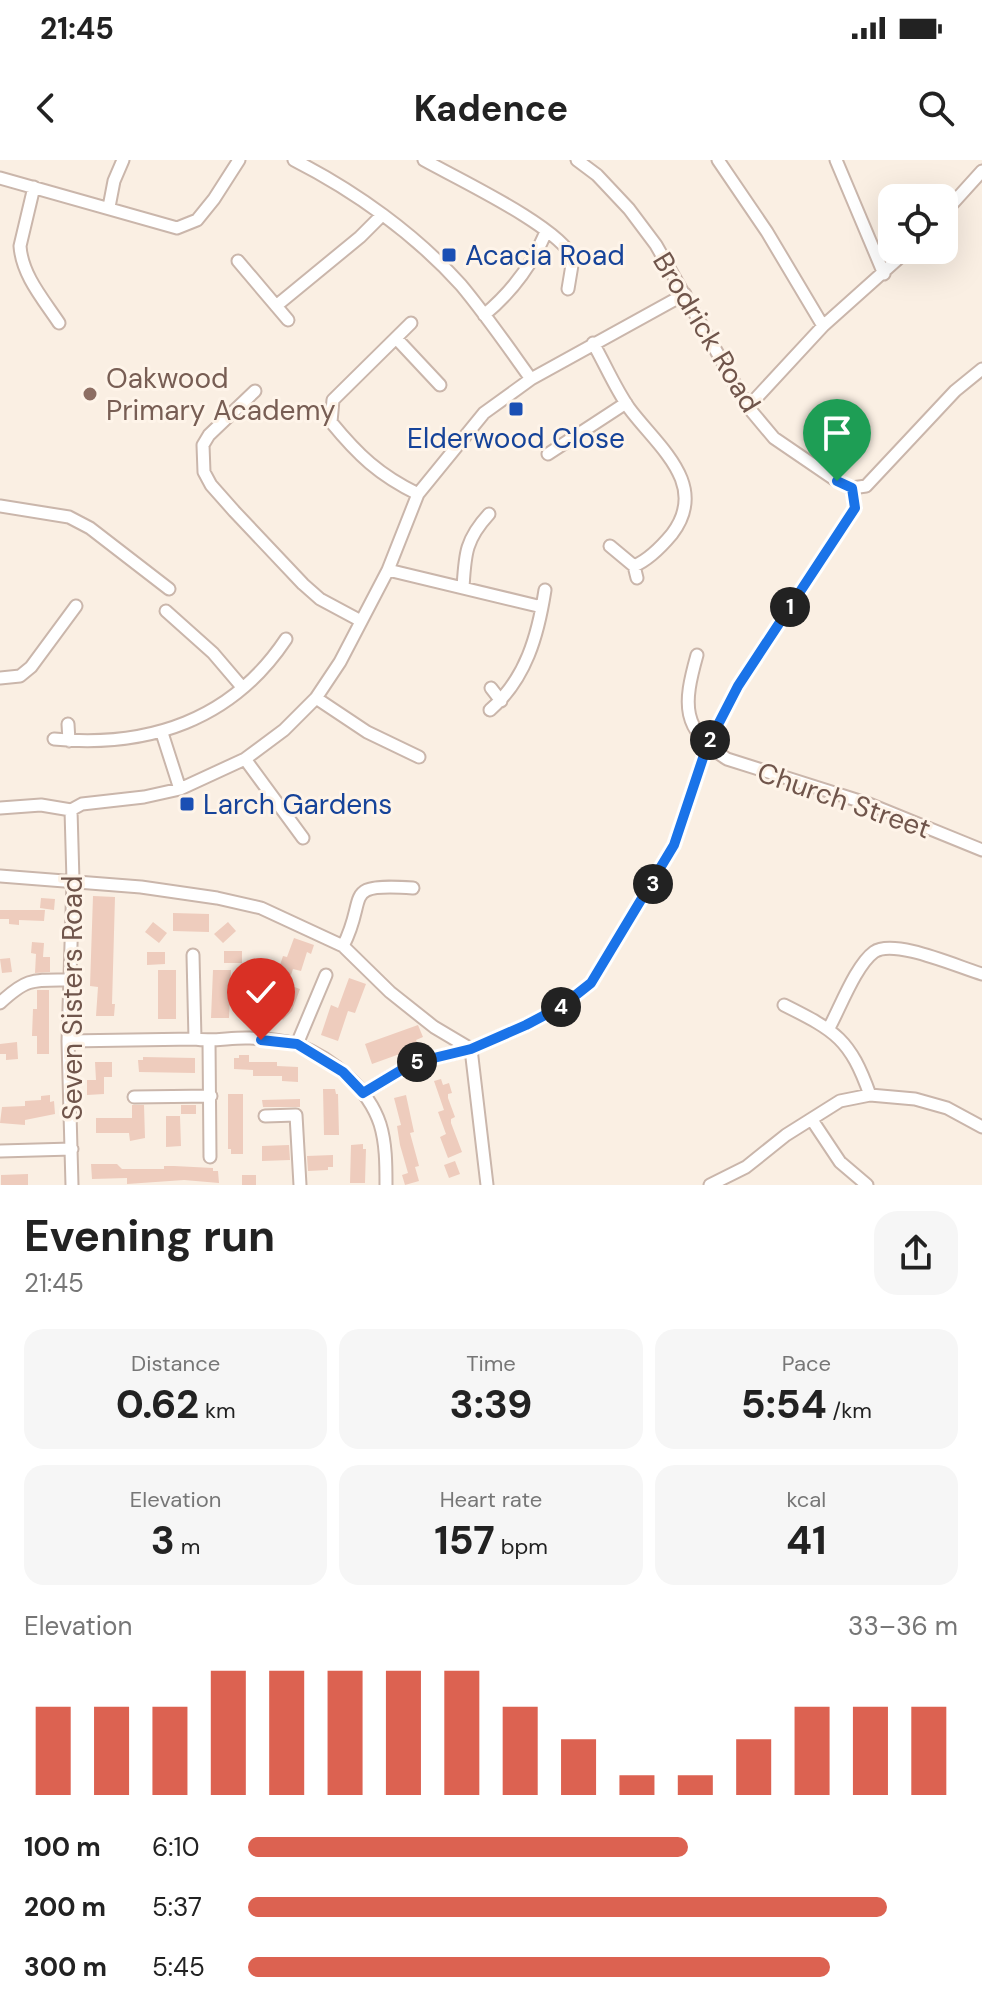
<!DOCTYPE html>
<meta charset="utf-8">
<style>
:root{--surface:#fff;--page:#f6f6f6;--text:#222;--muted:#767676;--accent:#dc6251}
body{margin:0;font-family:"DM Sans",sans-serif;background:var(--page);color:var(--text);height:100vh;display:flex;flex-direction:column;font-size:30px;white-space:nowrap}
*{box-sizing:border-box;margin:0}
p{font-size:26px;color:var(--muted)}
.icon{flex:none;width:44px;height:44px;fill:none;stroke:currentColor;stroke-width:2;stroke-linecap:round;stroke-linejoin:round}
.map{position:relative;height:1025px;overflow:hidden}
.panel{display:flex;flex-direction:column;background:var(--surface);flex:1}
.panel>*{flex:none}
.tools{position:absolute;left:878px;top:24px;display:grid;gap:16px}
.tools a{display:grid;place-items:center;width:80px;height:80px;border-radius:16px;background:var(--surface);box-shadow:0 8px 32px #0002;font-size:40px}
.pin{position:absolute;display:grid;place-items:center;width:68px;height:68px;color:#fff;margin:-82px -34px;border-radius:50% 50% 50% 0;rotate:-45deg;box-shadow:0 0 8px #0007}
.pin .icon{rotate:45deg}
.km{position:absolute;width:40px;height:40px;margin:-20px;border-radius:50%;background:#222;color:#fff;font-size:22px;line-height:40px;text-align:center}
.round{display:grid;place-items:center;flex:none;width:84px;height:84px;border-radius:24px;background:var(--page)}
.summary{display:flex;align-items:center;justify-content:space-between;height:136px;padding:0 24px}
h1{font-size:44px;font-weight:700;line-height:60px}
.stats{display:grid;grid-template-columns:repeat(3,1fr);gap:12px;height:136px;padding:8px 24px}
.stats div{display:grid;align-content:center;border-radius:20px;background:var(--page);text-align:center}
.stats b{font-size:40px;font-weight:700}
.stats small{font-size:22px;font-weight:400}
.stats p{font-size:22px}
.chart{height:224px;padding:16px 24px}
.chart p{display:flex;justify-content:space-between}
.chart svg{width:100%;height:144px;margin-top:8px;stroke:var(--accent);stroke-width:6}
ul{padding:0 24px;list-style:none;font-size:26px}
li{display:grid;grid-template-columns:128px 96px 1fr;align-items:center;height:60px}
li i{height:20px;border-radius:10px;background:var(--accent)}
.status{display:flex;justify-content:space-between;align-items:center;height:56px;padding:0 40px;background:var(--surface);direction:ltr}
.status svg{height:22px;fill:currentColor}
header{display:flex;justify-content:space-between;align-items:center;height:104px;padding:0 24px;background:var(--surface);font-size:36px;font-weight:700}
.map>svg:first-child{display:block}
.building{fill:#eeccbd}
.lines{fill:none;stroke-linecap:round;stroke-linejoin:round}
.minor-casing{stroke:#cab6ab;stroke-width:15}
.minor{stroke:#fff;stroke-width:11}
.route-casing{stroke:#fff;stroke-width:16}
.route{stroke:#1a73e8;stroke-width:10}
.transit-dot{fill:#1a4fb4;stroke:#fef4e9;stroke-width:3}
.education-dot{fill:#8d6e63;stroke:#fef4e9;stroke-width:3}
.labels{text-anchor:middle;stroke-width:6;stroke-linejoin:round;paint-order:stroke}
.transit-label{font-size:28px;fill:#164399;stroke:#fef4e9;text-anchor:start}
.street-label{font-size:28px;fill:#70554b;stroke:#fef4e9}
.education-label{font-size:28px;fill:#785e54;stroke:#fef4e9;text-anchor:start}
</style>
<div class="status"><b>21:45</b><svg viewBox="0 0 49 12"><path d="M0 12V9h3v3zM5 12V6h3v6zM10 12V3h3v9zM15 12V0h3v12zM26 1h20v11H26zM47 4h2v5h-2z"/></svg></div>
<header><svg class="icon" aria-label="back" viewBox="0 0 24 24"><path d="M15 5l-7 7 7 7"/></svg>Kadence<svg class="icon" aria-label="search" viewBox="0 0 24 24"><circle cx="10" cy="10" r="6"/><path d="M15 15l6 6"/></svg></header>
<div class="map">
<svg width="982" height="1025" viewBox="0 0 982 1025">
<rect width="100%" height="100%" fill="#faefe3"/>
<!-- building -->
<path class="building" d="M93,736l22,1 -3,107h3l-1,12h-18l2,-29 -8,-1z
M41,738l14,1 -1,11 -14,-2z
M0,750h45l-1,11 -25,-1v5l-10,-1v-5h-9z
M173,753l36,1v18l-36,-1z
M153,762l14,11 -8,10 -14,-11z
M228,762l8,9 -13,12 -9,-9z
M294,778l20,7 -3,9 -4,-2 -6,19 -8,-2 -2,6 -13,-4 5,-15 4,1z
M32,782l12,1 -1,14h7v15l-15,1 1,-19 -5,-1z
M224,791h18v12h-18z
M147,792h18v12l-18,1z
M10,798l2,14 -10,1 -2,-14z
M158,810h18v49h-18z
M213,810h18l-2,48h-18z
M349,818l17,6 -11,29 -7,-2 -10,30 -17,-6 10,-30 7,3z
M283,823l17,6 -8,22 -9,9 -12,-13 6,-6z
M37,830h12v64h-12v-18h-5l1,-27h4z
M257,840l1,18 -13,1v-18z
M418,865l5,12 -7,3 3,7 -47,17 -7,-20z
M17,882l1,17 -12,1v-6h-6v-10z
M239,895h10v7h28v4l21,1v15l-16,-1v-5h-29v-6l-19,-1v-11h5z
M143,897l52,1v15l-56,-1 -1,-12h5z
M95,902h17v15h-8v17l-17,1v-15h9z
M441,919l2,6 6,-2 3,10 -4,1v4l7,19 -4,2v4l11,29 -14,6 -8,-21 6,-3 -8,-22 6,-2 -10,-29z
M323,929h12l1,5h2l1,41h-15z
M228,934h15v60h-12v-5h-3z
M50,935v7l4,-1 1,13 -30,6v5l-25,-2 2,-16 23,-1v-5l16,-1v-4z
M406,935l8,37 -4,1 9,33 -4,1 4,14 -14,4 -3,-10 6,-2 -8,-28 -3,-19 4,-1 -7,-27z
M300,939v8h-37l-1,-7z
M132,945h12l1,33 -15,3 -1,-8h-33v-15h36z
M181,945h15v9h-15z
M166,956h14l1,30 -15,1z
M363,984v5h3l-1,34h-15l1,-38z
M289,985l1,15 -28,1v-15z
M333,995v12h-5v3l-20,1 -1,-15z
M455,1001l5,13 -11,4 -5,-13z
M91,1004h26l5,5h42v-3h10l39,2v3h5l1,12 -35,-3 -57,4v-6l-35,1z
M28,1014v11h-27v-10z
M242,1015h14v10h-14z"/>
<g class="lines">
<defs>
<path id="minor" d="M294,0c61,31 121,74 167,125 25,30 47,62 70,94
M424,0c32,18 138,68 149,99l-5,30
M577,0l20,15 32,34 27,36 92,162 26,31 63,43 15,7 14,-2 89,-95 27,-22
M718,0l49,72 56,94
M836,0l48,114
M0,18l177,50 20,-8 17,-21 25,-39
M34,27l-14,59c2,29 23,53 39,77
M109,47l5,-26 9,-21
M944,53l38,-42
M238,101l50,59
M276,146l84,-69 22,-22
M484,155c28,-23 48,-50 62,-83
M411,163l-78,77 -2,22c27,33 48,53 87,72
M396,178l44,47
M593,183c12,21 22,45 36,65 28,38 81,76 43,126 -10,12 -24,26 -38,32l-24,-20
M255,231l-46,44 -6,10 1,27 7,13 23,26 69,73 17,15 41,22
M748,247l75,-81 85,-76
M548,294l78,-51
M0,346l69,11 21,11 79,61
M634,406l3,12
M388,410l154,37
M463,428c2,-33 2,-48 26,-74
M166,451l47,42 29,34
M697,495c-14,50 -16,74 30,104l142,45 113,46
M0,518l20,-2 11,-9 45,-61
M491,528l10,13
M316,538l51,34 52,25
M490,550c36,-31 48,-75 55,-120
M68,564l1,17
M162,573l18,56
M54,579c95,9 178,-19 232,-100
M245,599l58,79
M0,648l41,-3 30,5 11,-6 62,-7 36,-8 65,-30 39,-29 32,-32 24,-36 48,-92 30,-76 66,-81 47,-34 154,-85
M71,650l2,71 -5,160 4,144
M0,716l141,11 76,11 44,10 82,38 47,46 44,35 37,22
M343,786c26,-50 -4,-63 70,-58
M193,795l2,84
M0,843c27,-25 32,-23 69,-23
M784,845c52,26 66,34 86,90
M829,868c11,-20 27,-63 45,-76 20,-14 84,15 108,22
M68,881l127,-2c19,3 36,-2 55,-1 14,1 35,2 48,7 35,14 70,43 82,79 6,19 6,41 6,61
M209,881l1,116
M297,884l29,-69
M471,889l16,136
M363,933l50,-30 58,-14 55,-24 36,-19 29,-23 83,-138 33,-99 31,-60 117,-178 -3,-20
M134,937l77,-1
M265,956l31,-1 4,70
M812,960l28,42 27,23
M0,991l72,-2
M710,1025l36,-18 40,-32 54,-34 30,-6 45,4 32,9 35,19"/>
</defs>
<!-- minor casing -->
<use href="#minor" class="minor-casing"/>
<!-- minor -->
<use href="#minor" class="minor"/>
</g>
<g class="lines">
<defs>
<path id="route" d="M261,880l36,4 46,28 20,21 50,-30 58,-14 55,-24 36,-19 29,-23 83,-138 33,-99 31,-60 117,-178 -3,-20 -15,-7"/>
</defs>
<!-- route casing -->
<use href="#route" class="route-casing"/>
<!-- route -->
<use href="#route" class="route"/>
</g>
<!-- markers -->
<g class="transit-dot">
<rect x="441" y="87" width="16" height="16" rx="4"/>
<rect x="508" y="241" width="16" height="16" rx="4"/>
<rect x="179" y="636" width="16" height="16" rx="4"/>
</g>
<circle class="education-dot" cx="90" cy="234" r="8"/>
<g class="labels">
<!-- transit labels -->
<g class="transit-label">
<text x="465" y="105">Acacia Road</text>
<text x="516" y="288" text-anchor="middle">Elderwood Close</text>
<text x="203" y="654">Larch Gardens</text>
</g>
<!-- street labels -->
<g class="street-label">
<text transform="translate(707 172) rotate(59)" y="10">Brodrick Road</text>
<text transform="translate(844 640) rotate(19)" y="10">Church Street</text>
<text transform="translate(72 838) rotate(-90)" y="10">Seven Sisters Road</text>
</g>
<!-- education labels -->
<g class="education-label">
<text x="106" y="228">Oakwood<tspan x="106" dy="32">Primary Academy</tspan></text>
</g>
</g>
</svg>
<div class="tools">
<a><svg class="icon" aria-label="locate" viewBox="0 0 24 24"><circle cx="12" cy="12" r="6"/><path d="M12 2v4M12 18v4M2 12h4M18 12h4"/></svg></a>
</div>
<div class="pin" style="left:837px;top:321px;background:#1e9e55"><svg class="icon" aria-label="arrive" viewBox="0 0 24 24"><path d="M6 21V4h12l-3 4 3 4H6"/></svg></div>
<div class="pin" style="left:261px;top:880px;background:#d93025"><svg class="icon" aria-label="check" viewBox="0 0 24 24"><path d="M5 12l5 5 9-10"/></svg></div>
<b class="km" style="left:790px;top:447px">1</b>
<b class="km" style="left:710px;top:580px">2</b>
<b class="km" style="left:653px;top:724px">3</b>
<b class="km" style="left:561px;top:847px">4</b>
<b class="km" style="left:417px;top:902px">5</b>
</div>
<section class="panel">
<div class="summary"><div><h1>Evening run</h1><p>21:45</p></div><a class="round"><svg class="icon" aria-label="share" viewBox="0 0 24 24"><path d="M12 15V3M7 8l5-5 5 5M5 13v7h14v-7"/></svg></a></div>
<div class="stats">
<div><p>Distance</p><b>0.62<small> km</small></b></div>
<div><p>Time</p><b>3:39</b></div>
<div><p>Pace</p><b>5:54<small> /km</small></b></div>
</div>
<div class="stats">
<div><p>Elevation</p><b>3<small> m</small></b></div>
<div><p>Heart rate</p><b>157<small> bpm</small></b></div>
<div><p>kcal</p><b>41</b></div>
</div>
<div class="chart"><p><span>Elevation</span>33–36 m</p>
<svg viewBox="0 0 160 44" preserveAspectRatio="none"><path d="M5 44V17M15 44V17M25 44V17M35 44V6M45 44V6M55 44V6M65 44V6M75 44V6M85 44V17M95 44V27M105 44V38M115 44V38M125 44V27M135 44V17M145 44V17M155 44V17"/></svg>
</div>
<ul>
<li><b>100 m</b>6:10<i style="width:62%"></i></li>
<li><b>200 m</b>5:37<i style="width:90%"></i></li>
<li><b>300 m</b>5:45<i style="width:82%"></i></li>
</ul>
</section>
